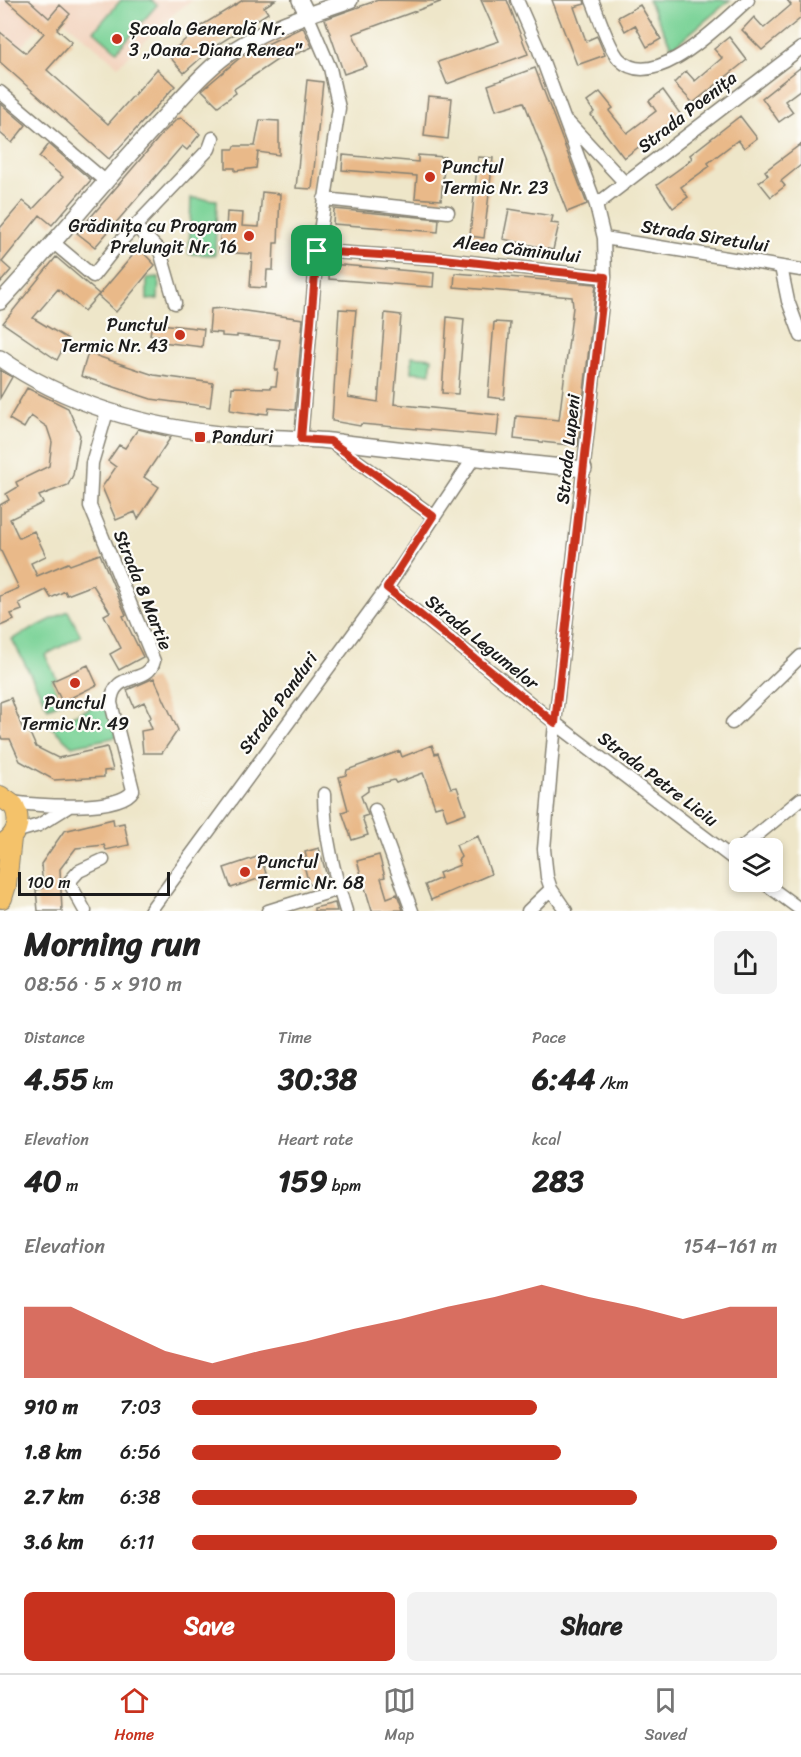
<!DOCTYPE html>
<meta charset="utf-8">
<style>
:root{--surface:#fff;--page:#f2f2f2;--text:#222;--muted:#767676;--line:#e0e0e0;--accent:#c8321e}
body{margin:0;font-family:Sriracha,sans-serif;background:var(--page);color:var(--text);height:100vh;display:flex;flex-direction:column;font-size:22px;white-space:nowrap}
*{box-sizing:border-box;margin:0}
p{font-size:20px;color:var(--muted)}
.icon{flex:none;width:33px;height:33px;fill:none;stroke:currentColor;stroke-width:2;stroke-linecap:round;stroke-linejoin:round}
.map{position:relative;height:911px;overflow:hidden}
.sheet{display:flex;flex-direction:column;background:var(--surface);flex:1}
.sheet>*{flex:none}
.buttons{position:absolute;left:729px;top:838px;display:grid;gap:12px}
.buttons a{display:grid;place-items:center;width:54px;height:54px;border-radius:9px;background:var(--surface);box-shadow:0 3px 9px #0003;font-size:30px}
.scale{position:absolute;left:18px;bottom:15px;width:152px;box-sizing:border-box;padding-left:6px;border:3px solid #1c1c1c;border-top:0;font-size:16px;line-height:21px;white-space:nowrap;color:#1c1c1c;-webkit-text-stroke:4px #fdfcf7;paint-order:stroke}
.pin{position:absolute;display:grid;place-items:center;width:51px;height:51px;color:#fff;margin:-26px;border-radius:12px;box-shadow:0 3px 9px #0006}
.round{display:grid;place-items:center;flex:none;width:63px;height:63px;border-radius:9px;background:var(--page)}
.overview{display:flex;align-items:center;justify-content:space-between;height:102px;padding:0 24px}
h1{font-size:33px;font-weight:800;line-height:45px}
.figures{display:grid;grid-template-columns:repeat(3,1fr);gap:9px;height:102px;padding:6px 24px}
.figures div{display:grid;align-content:center}
.figures b{font-size:30px;font-weight:800}
.figures small{font-size:16px;font-weight:400}
.figures p{font-size:16px}
.chart{height:168px;padding:12px 24px}
.chart p{display:flex;justify-content:space-between}
.chart svg{width:100%;height:108px;margin-top:6px;fill:var(--accent);opacity:.7}
.cta{display:flex;gap:12px;margin-top:auto;padding:12px 24px}
.cta a{flex:1;height:69px;border-radius:9px;background:var(--accent);color:#fff;font-size:24px;font-weight:800;line-height:69px;text-align:center}
.cta a+a{background:var(--page);color:var(--text)}
ul{padding:0 24px;list-style:none;font-size:20px}
li{display:grid;grid-template-columns:96px 72px 1fr;align-items:center;height:45px}
li i{height:15px;border-radius:8px;background:var(--accent)}
.tab-bar{display:flex;justify-content:space-around;align-items:center;height:84px;border-top:2px solid var(--line);background:var(--surface);font-size:16px;color:var(--muted)}
.tab-bar a{display:grid;justify-items:center;gap:3px}
.tab-bar .active{color:var(--accent)}
.map>svg:first-child{display:block}
.built{fill:#f3d4bf}
.green{fill:#7cd398;stroke:#4c785a;stroke-width:1.5}
.building{fill:#e9b989}
.lines{fill:none;stroke-linecap:round;stroke-linejoin:round}
.minor-casing{stroke:#858172;stroke-width:15}
.tertiary-casing{stroke:#858172;stroke-width:18}
.primary-casing{stroke:#858172;stroke-width:22}
.minor{stroke:#fff;stroke-width:12}
.tertiary{stroke:#fff;stroke-width:15}
.primary{stroke:#f4c26a;stroke-width:20}
.route-casing{stroke:#fff;stroke-width:12}
.route{stroke:#c8321e;stroke-width:8}
.poi-dot{fill:#c8321e;stroke:#fdfcf7;stroke-width:2}
.labels{text-anchor:middle;stroke-width:4.5;stroke-linejoin:round;paint-order:stroke}
.poi-label{font-size:18px;fill:#1c1c1c;stroke:#fdfcf7;text-anchor:start}
.street-label{font-size:18px;fill:#1c1c1c;stroke:#fdfcf7}
</style>
<div class="map">
<svg width="801" height="911" viewBox="0 0 801 911">
<rect width="100%" height="100%" fill="#fdfcf7"/>
<filter id="ink" filterUnits="userSpaceOnUse"><feTurbulence type="fractalNoise" baseFrequency=".0167" numOctaves="2"/><feDisplacementMap in="SourceGraphic" scale="12" xChannelSelector="R" yChannelSelector="G"/><feConvolveMatrix kernelMatrix="1 2 1 2 8 2 1 2 1" color-interpolation-filters="sRGB"/></filter>
<filter id="wash" filterUnits="userSpaceOnUse"><feTurbulence type="fractalNoise" baseFrequency=".008" numOctaves="4" result="noise"/><feDisplacementMap in="SourceGraphic" scale="24" xChannelSelector="R" yChannelSelector="G"/><feGaussianBlur stdDeviation="1.35" result="paint"/><feColorMatrix in="noise" values="0 0 0 0 0 0 0 0 0 0 0 0 0 0 0 0 0 1.4 0 .05"/><feComposite in="paint" operator="in"/></filter>
<g filter="url(#wash)">
<rect width="100%" height="100%" fill="#eee6c9"/>
<!-- built -->
<path class="built" d="M0,0h193l-17,12 -58,54 -65,-55 -32,36 -21,-17z"/>
<!-- green -->
<path class="green" d="M121,0h30l6,5 -40,46 -23,-20z
M648,0h82l-58,48z
M191,198l26,2 -2,55 -26,-1z
M159,277l-1,22 -11,1v-22z
M412,356l20,2 -2,15 -19,-1z
M68,611l13,25 -36,19 12,24 -5,2 10,21 -14,6 -36,-69z
M106,701l11,36 -45,9 -22,-20z"/>
<g id="blocks">
<!-- building -->
<path class="building" d="M6,0h23l20,18 11,-13 10,9 -13,15 15,13 -25,28 61,54 49,-55 18,17 -66,73 -109,-97v-30l26,21 18,-20z
M243,0h32l-11,7 4,6 -56,35 -28,25 -16,-18 31,-28z
M378,0l65,1 -90,33 14,32 -23,8 -19,-55z
M481,0h26l21,54 -81,30 -9,-22 61,-21z
M552,0h32l1,4 -11,3 12,34 11,-5 8,19 -28,10z
M787,0h14v18l-39,32 -20,-20 12,-13 10,11 27,-23z
M640,5l21,34 -14,8 -12,-22 -10,6 -7,-14z
M303,27l9,20 -18,8 -2,-5 -58,39 2,4 -18,13 -16,-16 40,-34z
M729,37l18,23 -54,43 -19,-20 12,-12 9,10 27,-23 -8,-9z
M801,67v22l-16,12 8,11 -14,10 -17,-24z
M535,68l52,136 -20,8 -43,-110 -28,8 -8,-25z
M307,80l16,2 -11,107 -16,-1z
M663,90l18,25 -57,43 -33,-43 3,-3 -7,-10 13,-10 13,16 -4,3 18,22 29,-22 -7,-10z
M428,96l24,2 -4,41 -24,-3z
M0,103l26,22 -14,18 -12,-10z
M740,116l17,22 -13,10 -6,-8 -30,23 2,3 -29,21 7,10 -15,11 -16,-23 29,-21 6,-6 -2,-3z
M182,118l18,16 -13,16 -5,-4 -87,101 -18,-14 86,-100 14,-14z
M260,120l19,1v34l-21,-3 -2,16 -21,3v-3h-9v-19h8l1,-3h20z
M49,144l42,36 -39,45 -12,-10 -38,47 9,8 -11,13v-55l23,-27 10,8 30,-32 -24,-20z
M801,144v21l-20,16 4,5 -14,11 -12,-15 9,-7 -3,-4z
M343,155l75,7v-7l27,2 -4,43 -26,-2 2,-22 -75,-6z
M478,157l15,1 -9,80 -14,-2z
M262,192l18,2 -2,49h-4l-1,27h-6l-1,18 -16,-1 2,-33 -33,-2 2,-24 5,1 1,-17 16,1 -1,13 17,1z
M334,209l105,10 -1,13 -105,-8z
M509,209l44,7 -2,7 8,1 -6,26 -50,-11z
M139,248l16,17 -39,47 -18,-16z
M56,257l43,37 -15,17 -26,-22 -25,29 35,21 -11,21 -54,-37z
M330,264l104,9 -1,14 -104,-8z
M455,273l141,11 -18,162 -64,-7 2,-23 43,4 14,-113 -1,-10 -118,-10z
M224,308l79,11 -8,91 -26,-2 -1,6 -9,-1v2l-29,-5 2,-23 39,1v-2h5l2,-16h-3l5,-30 -43,-5v2l-15,-1v-3l-13,-1 2,-23z
M339,309l17,1 -8,87 30,5 7,-89 16,2 -7,89 105,11 -2,21 -136,-12 -1,2 -28,-5z
M447,317l17,2 -6,75 -16,-1z
M494,322l16,1 -6,76 -16,-2z
M152,323l52,6 -2,18 -40,-5 1,-6 -13,-1z
M88,353l66,22 59,8 -3,24 -59,-8 -70,-23z
M0,370l12,7 -12,21z
M27,388l41,20 12,27 -7,40 -5,10 -29,11 4,7 -33,16 9,19 15,-7 12,25 -15,7 6,13 31,-13 2,2 30,-11 26,61 -3,1 20,41 -24,13 -9,-16 11,-6 -17,-33 6,-3 -17,-27 -26,10 -2,-4 -14,7 -5,-8 -27,13 3,7 -11,4 3,6 -14,6v-30l19,-8 -19,-39v-44l9,-5 -3,-6 12,-7 -2,-5 33,-16 3,-24 -5,-15 -16,-11 -7,12 -15,-9z
M138,429l33,8 -27,40 15,10 -21,32 -3,-7 -19,8 -14,-33 14,-20 -8,-6 11,-16 6,3z
M88,665l9,20 -35,17 -10,-21z
M154,678l24,52 -16,23h-19l-2,-22 11,-2 -4,-10 3,-2 -7,-15 -10,5 -7,-17z
M11,698l13,35 5,-2 7,16 22,11 49,-11 6,23 -9,1v6l-50,3 -34,-19 -10,-22h-8l-2,-5v-32z
M432,745l3,9 3,-1 13,35 6,-1 9,26 -19,7 -5,-15 -7,2 -12,-34 -27,10 -2,-3 -26,7v4l-7,5 7,19 -6,2 6,18 -16,5 -10,-28 6,-2 -9,-33 7,-2 1,-5 53,-19 2,6z
M113,819l1,6 10,-2 5,22 -23,5 -2,-5 -28,3 -16,21 2,42h-24l-2,-21 7,-2 -2,-24 23,-33z
M478,836l13,38 -60,26 -6,-15 16,-7 -2,-5 21,-8 -2,-5 3,-3 -5,-12z
M319,848l9,32 -19,5 -5,-20 4,-1 -3,-12z
M379,855l6,22 -4,1 6,20 10,-4 6,16 -31,1 -15,-50z
M260,856l7,20 -36,12 -7,-20z
M335,903l2,8h-23v-3z"/>
</g>
</g>
<g filter="url(#ink)">
<use href="#blocks" fill-opacity="0" stroke="#858172" stroke-width="1.5"/>
<g class="lines">
<defs>
<path id="minor" d="M517,0l21,48 58,157 8,33 1,39 -50,446 -11,126 3,28 4,12 15,22
M592,0c7,16 16,47 27,59 35,36 103,-37 129,-59
M0,92l104,88
M568,122l57,61
M324,199l124,13
M596,205l205,-157
M135,226l25,25 15,52
M604,238l197,32
M55,244l38,32 27,-34 89,-93 4,-11
M317,251l126,8 162,18
M781,267l7,34 13,35
M301,439l16,-188 22,-143 -9,-40 -23,-54
M330,441l103,75
M387,588l168,135 185,141
M732,723l69,-67
M324,794c0,40 10,79 22,117
M11,802c23,3 110,11 122,-12l-22,-87c2,-34 37,-17 43,-42l-64,-155 2,-43 15,-51
M375,810l37,101
M15,832l24,-7 29,-18
M740,849l61,-50
M763,882l38,28
M85,911l-16,-29 10,-11 24,-11
M150,911l237,-323 86,-129
M268,911l71,-22
M528,911l23,-22"/>
<path id="tertiary" d="M300,0l7,14
M0,302c56,-60 107,-125 164,-185 22,-24 45,-52 73,-69 35,-23 74,-34 113,-48
M0,358c70,49 155,71 239,78 31,2 61,2 91,5 85,10 169,20 254,28"/>
<path id="primary" d="M0,796l14,10c8,16 2,32 -14,39
M2,898l4,-13 5,-47"/>
</defs>
<!-- minor casing -->
<use href="#minor" class="minor-casing"/>
<!-- tertiary casing -->
<use href="#tertiary" class="tertiary-casing"/>
<!-- primary casing -->
<use href="#primary" class="primary-casing"/>
<!-- minor -->
<use href="#minor" class="minor"/>
<!-- tertiary -->
<use href="#tertiary" class="tertiary"/>
<!-- primary -->
<use href="#primary" class="primary"/>
</g>
</g>
<g class="lines" filter="url(#ink)">
<defs>
<path id="route" d="M317,251l126,8 162,18 -50,446 -168,-135 46,-72 -103,-75 -29,-2z"/>
</defs>
<!-- route casing -->
<use href="#route" class="route-casing"/>
<!-- route -->
<use href="#route" class="route"/>
</g>
<!-- markers -->
<g class="poi-dot">
<circle cx="117" cy="39" r="6"/>
<circle cx="430" cy="177" r="6"/>
<circle cx="249" cy="236" r="6"/>
<circle cx="180" cy="335" r="6"/>
<rect x="194" y="431" width="12" height="12" rx="3"/>
<circle cx="75" cy="683" r="6"/>
<circle cx="245" cy="872" r="6"/>
</g>
<g class="labels">
<!-- poi labels -->
<g class="poi-label">
<text x="129" y="35">Școala Generală Nr.<tspan x="129" dy="21">3 „Oana-Diana Renea"</tspan></text>
<text x="442" y="173">Punctul<tspan x="442" dy="21">Termic Nr. 23</tspan></text>
<text x="237" y="232" text-anchor="end">Grădinița cu Program<tspan x="237" dy="21">Prelungit Nr. 16</tspan></text>
<text x="168" y="331" text-anchor="end">Punctul<tspan x="168" dy="21">Termic Nr. 43</tspan></text>
<text x="212" y="443">Panduri</text>
<text x="75" y="709" text-anchor="middle">Punctul<tspan x="75" dy="21">Termic Nr. 49</tspan></text>
<text x="257" y="868">Punctul<tspan x="257" dy="21">Termic Nr. 68</tspan></text>
</g>
<!-- street labels -->
<g class="street-label">
<text transform="translate(687 112) rotate(-38)" y="6">Strada Poenița</text>
<text transform="translate(705 236) rotate(9)" y="6">Strada Siretului</text>
<text transform="translate(517 249) rotate(7)" y="6">Aleea Căminului</text>
<text transform="translate(568 449) rotate(-84)" y="6">Strada Lupeni</text>
<text transform="translate(143 590) rotate(68)" y="6">Strada 8 Martie</text>
<text transform="translate(482 642) rotate(39)" y="6">Strada Legumelor</text>
<text transform="translate(278 703) rotate(-54)" y="6">Strada Panduri</text>
<text transform="translate(658 779) rotate(37)" y="6">Strada Petre Liciu</text>
</g>
</g>
</svg>
<div class="buttons">
<a><svg class="icon" aria-label="layers" viewBox="0 0 24 24"><path d="M12 4l9 5-9 5-9-5zM3 14l9 5 9-5"/></svg></a>
</div>
<div class="scale">100 m</div>
<div class="pin" style="left:317px;top:251px;background:#1e9e55"><svg class="icon" aria-label="arrive" viewBox="0 0 24 24"><path d="M6 21V4h12l-3 4 3 4H6"/></svg></div>
</div>
<section class="sheet">
<div class="overview"><div><h1>Morning run</h1><p>08:56 · 5 × 910 m</p></div><a class="round"><svg class="icon" aria-label="share" viewBox="0 0 24 24"><path d="M12 15V3M7 8l5-5 5 5M5 13v7h14v-7"/></svg></a></div>
<div class="figures">
<div><p>Distance</p><b>4.55<small> km</small></b></div>
<div><p>Time</p><b>30:38</b></div>
<div><p>Pace</p><b>6:44<small> /km</small></b></div>
</div>
<div class="figures">
<div><p>Elevation</p><b>40<small> m</small></b></div>
<div><p>Heart rate</p><b>159<small> bpm</small></b></div>
<div><p>kcal</p><b>283</b></div>
</div>
<div class="chart"><p><span>Elevation</span>154–161 m</p>
<svg viewBox="0 0 160 44" preserveAspectRatio="none"><path d="M0 44V15L10 15L20 24L30 33L40 38L50 33L60 29L70 24L80 20L90 15L100 11L110 6L120 11L130 15L140 20L150 15L160 15V44z"/></svg>
</div>
<ul>
<li><b>910 m</b>7:03<i style="width:59%"></i></li>
<li><b>1.8 km</b>6:56<i style="width:63%"></i></li>
<li><b>2.7 km</b>6:38<i style="width:76%"></i></li>
<li><b>3.6 km</b>6:11<i style="width:100%"></i></li>
</ul>
<div class="cta"><a>Save</a><a>Share</a></div>
</section>
<nav class="tab-bar">
<a class="active"><svg class="icon" aria-label="home" viewBox="0 0 24 24"><path d="M3 11l9-7 9 7M6 9v11h12V9"/></svg>Home</a>
<a><svg class="icon" aria-label="map" viewBox="0 0 24 24"><path d="M3 6l6-2 6 2 6-2v14l-6 2-6-2-6 2zM9 4v14M15 6v14"/></svg>Map</a>
<a><svg class="icon" aria-label="saved" viewBox="0 0 24 24"><path d="M7 4h10v16l-5-4-5 4z"/></svg>Saved</a>
</nav>
